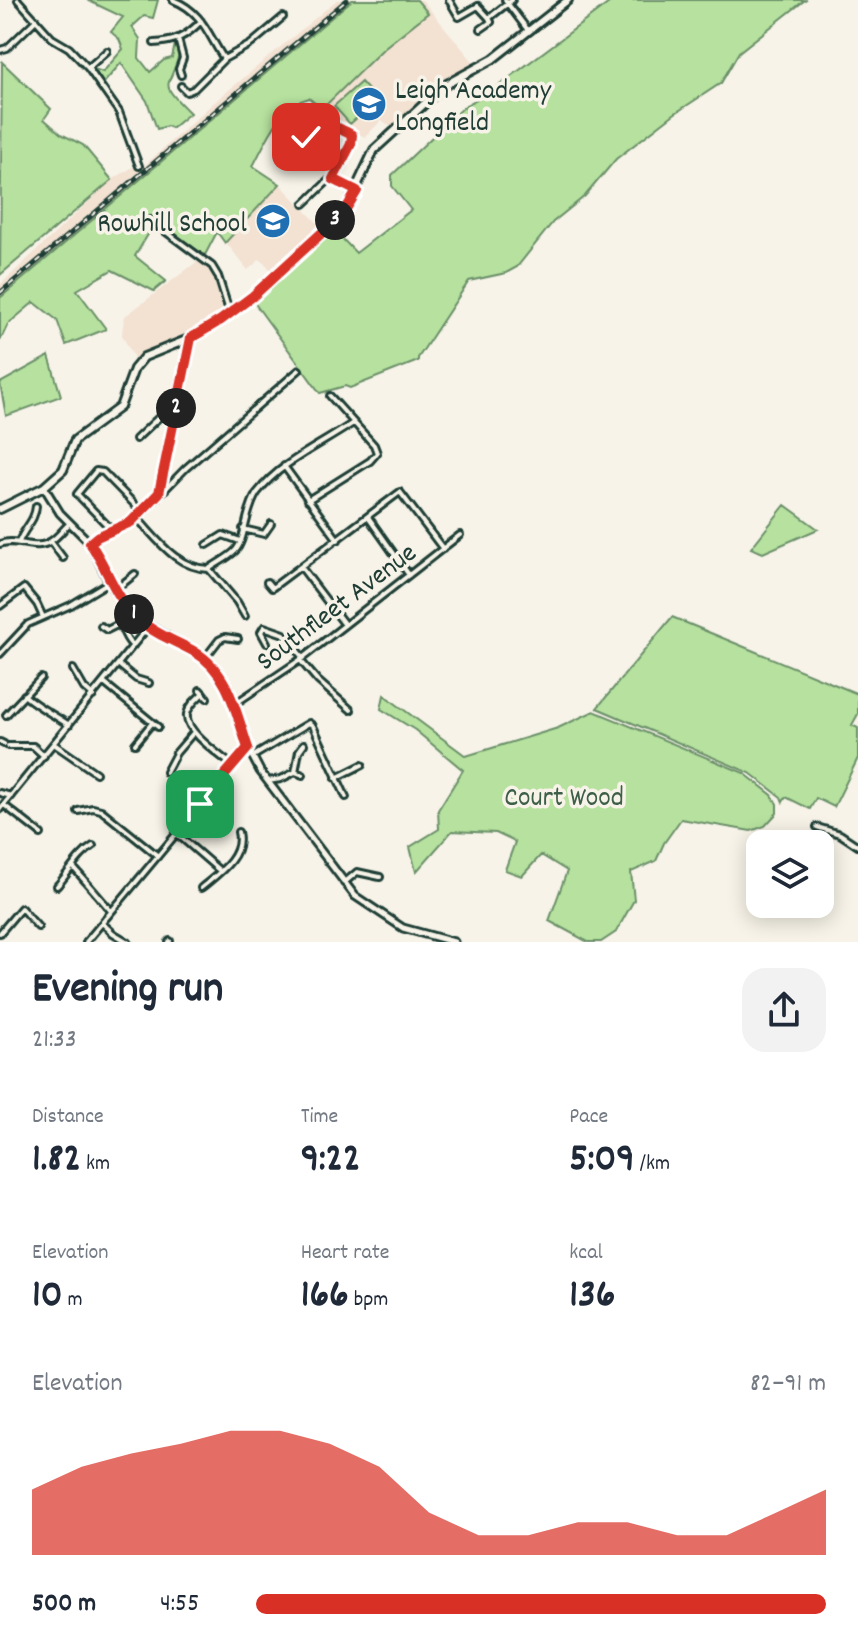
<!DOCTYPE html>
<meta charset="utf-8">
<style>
:root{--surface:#fff;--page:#f2f2f3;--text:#1f2937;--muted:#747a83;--accent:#d93025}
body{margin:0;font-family:Dekko,sans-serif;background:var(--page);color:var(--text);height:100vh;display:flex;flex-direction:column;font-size:30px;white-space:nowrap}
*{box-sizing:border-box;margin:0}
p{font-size:26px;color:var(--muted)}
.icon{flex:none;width:44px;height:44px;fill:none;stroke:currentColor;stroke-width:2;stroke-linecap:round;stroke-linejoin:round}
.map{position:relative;height:942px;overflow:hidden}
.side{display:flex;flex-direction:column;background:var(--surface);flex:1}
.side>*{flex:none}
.buttons{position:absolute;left:746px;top:830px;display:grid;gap:16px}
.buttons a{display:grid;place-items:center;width:88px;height:88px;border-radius:16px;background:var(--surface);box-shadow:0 4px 20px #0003;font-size:40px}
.pin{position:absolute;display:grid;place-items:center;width:68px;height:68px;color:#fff;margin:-34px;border-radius:16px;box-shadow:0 4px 12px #0006}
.km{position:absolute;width:40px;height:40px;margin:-20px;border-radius:50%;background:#222;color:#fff;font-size:22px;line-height:40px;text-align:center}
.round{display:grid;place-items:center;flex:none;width:84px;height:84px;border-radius:24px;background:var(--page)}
.overview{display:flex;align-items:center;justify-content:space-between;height:136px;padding:0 32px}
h1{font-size:44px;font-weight:700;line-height:60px}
.metrics{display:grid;grid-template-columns:repeat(3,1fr);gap:12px;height:136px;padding:8px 32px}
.metrics div{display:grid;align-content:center}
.metrics b{font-size:40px;font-weight:700}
.metrics small{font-size:22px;font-weight:400}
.metrics p{font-size:22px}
.chart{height:224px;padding:16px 32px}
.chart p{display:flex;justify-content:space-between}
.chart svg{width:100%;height:144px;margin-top:8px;fill:var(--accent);opacity:.7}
ul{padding:0 32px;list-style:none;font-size:26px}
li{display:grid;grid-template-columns:128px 96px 1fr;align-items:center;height:60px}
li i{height:20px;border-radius:10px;background:var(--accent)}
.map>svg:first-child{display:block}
.built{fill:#f3e1d2}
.green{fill:#b6e19e;stroke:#6a8f69;stroke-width:2}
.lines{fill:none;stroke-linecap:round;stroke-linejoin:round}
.minor-casing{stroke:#1f3d34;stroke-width:10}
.tertiary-casing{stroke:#1f3d34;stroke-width:11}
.secondary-casing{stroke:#1f3d34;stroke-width:12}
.minor{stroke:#f7f3e8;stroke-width:4}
.tertiary{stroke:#f7f3e8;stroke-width:5}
.secondary{stroke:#f7f3e8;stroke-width:6}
.rail-casing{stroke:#1f3d34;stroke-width:5}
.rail{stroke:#f7f3e8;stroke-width:2;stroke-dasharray:6;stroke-linecap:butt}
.route-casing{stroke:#fff;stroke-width:16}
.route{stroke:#d93025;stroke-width:10}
.labels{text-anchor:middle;stroke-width:7;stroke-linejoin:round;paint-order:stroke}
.poi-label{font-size:28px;fill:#1f3d34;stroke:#f7f3e8;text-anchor:start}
.street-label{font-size:28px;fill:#1f3d34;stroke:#f7f3e8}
.park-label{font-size:28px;fill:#3d5e49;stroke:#f7f3e8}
</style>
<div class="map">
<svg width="858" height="942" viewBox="0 0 858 942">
<rect width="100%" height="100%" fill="#f7f3e8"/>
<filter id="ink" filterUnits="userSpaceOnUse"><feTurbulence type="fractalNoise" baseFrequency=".0125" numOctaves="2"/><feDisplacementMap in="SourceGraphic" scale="16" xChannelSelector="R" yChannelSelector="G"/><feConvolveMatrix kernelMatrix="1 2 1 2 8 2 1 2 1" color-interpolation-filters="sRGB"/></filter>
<g filter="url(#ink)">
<!-- built -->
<path class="built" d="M337,0h19l-251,215 -37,25 -68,58v-13l112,-105 21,-13h10l67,-61z
M358,0h64l53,64 -35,23 -47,42 -11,-9 -17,17 -33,-15 -10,-13 -13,-11 -9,2 -20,18 -27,48 27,18 43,45 -50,43 -13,-13 -12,11 -28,-35 -49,-75z
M202,258l10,9 16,44 -39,26 -27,8 -27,15 -13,-25 2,-18z"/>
<!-- green -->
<path class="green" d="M87,0h71l-5,18 -9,-2 -12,11 8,12 -1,19 11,14 14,-12 8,-2 3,-14 5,7c-9,39 -25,28 10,62l-18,15 -5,-2 -10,3 -10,-28 -26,-38 -19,22 -11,-17 12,4 20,-23 -4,-10 -8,-7 12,-15z
M352,0h65l11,13 -43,34 -63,62 -13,-11c-29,7 -43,44 -56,68l27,18 -55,59 -8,-11 -12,23 -50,-32 -20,33 31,25 -12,10 -42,-21 -35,20 29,39 -40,16 -9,-25 -23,-18 -26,22 -8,17v-43z
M613,0h192l-66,52 -18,31 -47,31 -58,45 -31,37 -32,26 -36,45 -11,6 -37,8 -51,77v3l-68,27 -5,-2 -25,7 -67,-92 80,-72 23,24 55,-43 -19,-24v-11l74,-70 27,-15z
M2,62l49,47 -7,10 17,15 22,11 29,35 -112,95z
M361,82l16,18 -27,24 -16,-18z
M49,356l12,40 -55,20 -6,-33z
M785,505l33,24 -55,24 -12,-5z
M672,617l186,77v20l-6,11 6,3v30l-24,49 -18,-9 -6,11 -24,-12 -3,5 -2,-5 -31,-24 -153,-65z
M384,695l82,61 92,-28 36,-17 150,62 28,22 5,9v9l-12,13 -14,5 -70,-12 -17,24 -8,18 -25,11 3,28 -18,32 -15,10h-13l-39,-21 18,-50 -26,-16 -19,21 -17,-6 10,-28 -19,-9 -44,-2 -36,41 -6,-25 29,-18 -1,-19 25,-40 -48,-40 -34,-21z"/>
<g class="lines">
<defs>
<path id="minor" d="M18,0l34,38 17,10 19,20 31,44 20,54
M173,0c30,12 35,35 51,59
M449,0l10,17 19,-11 11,12 23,-18
M505,0l22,29
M481,29l10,-7 -2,-4
M178,39l5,19 -4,11 2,6
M154,43c21,-1 33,-7 47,-22
M0,50l7,-2 29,-28
M88,68l19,-17
M181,86l6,6 7,-3 30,-30 27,-15 32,-27
M327,146l18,10
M289,158l25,-30 16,-5 22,12 1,4 -20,40
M304,204l25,-24 4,-1 23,11
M150,220l62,46 6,10 12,38
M136,439l40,-38
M284,466l54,74
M159,491l31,-152
M308,500l62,-39 7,-8 -3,-8 -44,-49
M368,517l41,58
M137,518c21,22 39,50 72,51
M243,529l21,5 7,-10
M112,530l-35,-36 19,-23 7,1 38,39
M19,542c5,-14 16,-21 17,-36
M51,542l12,16
M90,543l7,-6 40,-19 49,-50 113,-98
M0,544c16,-7 36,8 51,-3 7,-4 13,-13 19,-18
M207,545l16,-10 17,6
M301,567l44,58
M209,569c8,-6 19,-11 26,-18 11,-11 10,-41 22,-58 25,-32 64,-48 96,-70
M209,569l28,33 8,14
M267,582l5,6 128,-96 43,57
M115,590l20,-16
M0,606l24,-18 13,16 6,13
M101,626l6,4 12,-6c6,8 6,16 14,22
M267,643l-6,-11 3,-5 20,7 19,24
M0,654l28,-30 43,-19 38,-23
M205,658l14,-18 6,-3 13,2
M300,660l18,21 33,29
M119,665l17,14 13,4
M73,669l11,19 9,8
M104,683l54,44
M200,690l7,8
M203,693c-6,6 -14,12 -16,21 -3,17 33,41 46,52
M24,695c15,13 29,19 45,30
M233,705l67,-45 160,-125
M6,715l35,-37
M0,742l4,2
M54,744l42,29
M135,744l17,-21
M8,746h25l11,10
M252,757l57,-34 4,3 33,71
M166,772l10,-19 18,-21
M295,772l4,-21 5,-7
M336,778l26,-13
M268,781l13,-2 14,-7 8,3
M0,793l11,3
M4,805l37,29
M0,809l148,-182
M78,811l15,-3 8,2 57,46
M817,827l23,7 18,12
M176,833l44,38
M74,868l37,43
M344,883l13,-11 23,5
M57,886c12,-13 21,-31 36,-40
M201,888c17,-14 43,-31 37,-56
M102,923l11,10 15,9
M0,933l21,-25 17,19
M86,942l162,-194
M169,942l1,-1"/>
<path id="tertiary" d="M44,487l16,26 30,30 19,39 30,38 66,38 11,11 11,18 21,61 12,23 95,125 48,32 51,14"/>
<path id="secondary" d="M0,509l44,-22 19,-17 12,-30 45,-33 14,-38 10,-12 47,-19 30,-18 32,-24 72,-66 21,-21 28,-59 60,-55 11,-10 48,-26 75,-59"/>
</defs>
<!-- minor casing -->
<use href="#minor" class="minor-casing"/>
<!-- tertiary casing -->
<use href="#tertiary" class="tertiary-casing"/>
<!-- secondary casing -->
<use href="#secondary" class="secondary-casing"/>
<!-- minor -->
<use href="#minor" class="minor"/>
<!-- tertiary -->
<use href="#tertiary" class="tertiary"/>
<!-- secondary -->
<use href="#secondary" class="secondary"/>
<defs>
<path id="rail" d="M0,293l347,-293"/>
</defs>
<!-- rail casing -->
<use href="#rail" class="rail-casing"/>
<!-- rail -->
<use href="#rail" class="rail"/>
</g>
</g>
<g class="lines" filter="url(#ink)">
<defs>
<path id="route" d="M200,804l48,-56c-12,-35 -19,-76 -53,-96 -17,-10 -39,-17 -54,-31 -29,-26 -31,-49 -51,-78l7,-6 34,-15 28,-29 32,-155 30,-18 32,-24 72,-66 21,-21 11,-18 -24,-12 18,-35 1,-9c-19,-10 -29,-16 -46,2"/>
</defs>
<!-- route casing -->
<use href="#route" class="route-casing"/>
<!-- route -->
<use href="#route" class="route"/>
</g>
<!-- icons -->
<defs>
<symbol id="school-disc" viewBox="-11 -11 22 22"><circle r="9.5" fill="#1f6fb2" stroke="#f7f3e8"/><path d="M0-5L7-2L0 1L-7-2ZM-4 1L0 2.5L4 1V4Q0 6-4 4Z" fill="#fff"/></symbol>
</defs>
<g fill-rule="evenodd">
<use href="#school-disc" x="349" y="84" width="40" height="40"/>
<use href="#school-disc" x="253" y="201" width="40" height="40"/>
</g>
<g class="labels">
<!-- poi labels -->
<g class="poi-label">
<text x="395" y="98">Leigh Academy<tspan x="395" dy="32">Longfield</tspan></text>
<text x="247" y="231" text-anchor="end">Rowhill School</text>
</g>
<!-- street labels -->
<g class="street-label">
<text transform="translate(335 605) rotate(-37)" y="10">Southfleet Avenue</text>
</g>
<!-- park labels -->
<g class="park-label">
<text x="564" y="805">Court Wood</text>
</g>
</g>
</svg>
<div class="buttons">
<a><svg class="icon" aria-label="layers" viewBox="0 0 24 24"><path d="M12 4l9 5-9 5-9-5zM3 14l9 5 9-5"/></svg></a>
</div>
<div class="pin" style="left:200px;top:804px;background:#1e9e55"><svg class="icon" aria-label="arrive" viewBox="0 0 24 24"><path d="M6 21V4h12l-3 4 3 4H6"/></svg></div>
<div class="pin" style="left:306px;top:137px;background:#d93025"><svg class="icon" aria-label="check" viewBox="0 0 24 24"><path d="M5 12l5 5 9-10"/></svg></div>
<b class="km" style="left:134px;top:614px">1</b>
<b class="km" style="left:176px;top:408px">2</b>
<b class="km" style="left:335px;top:220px">3</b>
</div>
<section class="side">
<div class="overview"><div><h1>Evening run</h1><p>21:33</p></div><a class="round"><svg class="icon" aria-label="share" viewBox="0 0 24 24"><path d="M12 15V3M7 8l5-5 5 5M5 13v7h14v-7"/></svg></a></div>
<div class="metrics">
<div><p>Distance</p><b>1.82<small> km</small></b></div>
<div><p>Time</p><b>9:22</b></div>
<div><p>Pace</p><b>5:09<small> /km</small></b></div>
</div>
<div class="metrics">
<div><p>Elevation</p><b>10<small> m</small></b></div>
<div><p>Heart rate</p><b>166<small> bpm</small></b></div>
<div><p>kcal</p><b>136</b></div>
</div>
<div class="chart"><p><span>Elevation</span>82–91 m</p>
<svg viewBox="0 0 160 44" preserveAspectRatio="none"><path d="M0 44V24L10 17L20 13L30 10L40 6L50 6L60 10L70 17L80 31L90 38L100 38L110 34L120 34L130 38L140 38L150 31L160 24V44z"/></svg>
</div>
<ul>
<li><b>500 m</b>4:55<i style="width:100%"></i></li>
</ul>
</section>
